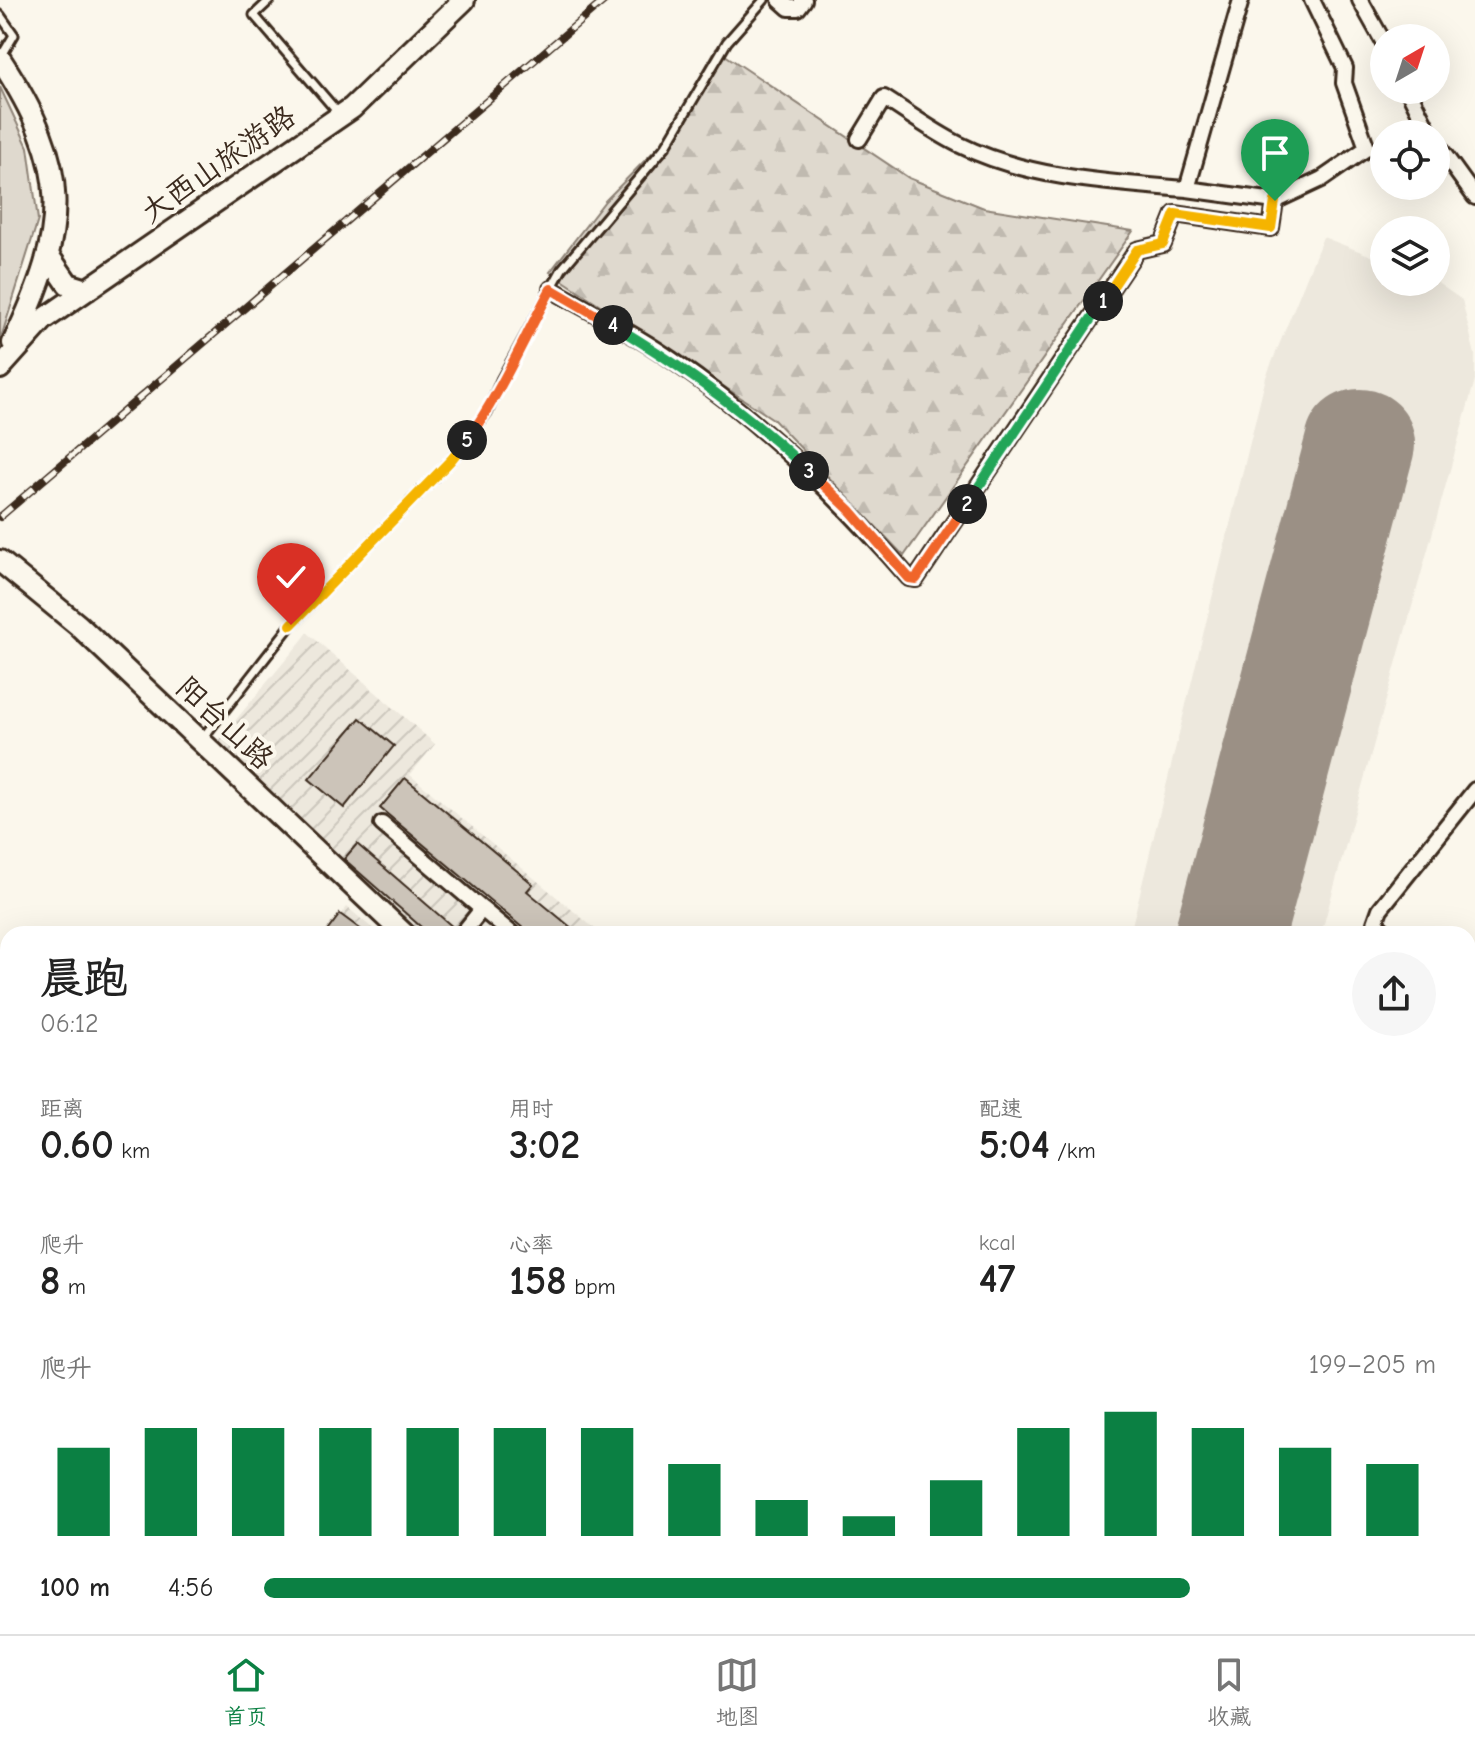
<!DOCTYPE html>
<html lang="zh">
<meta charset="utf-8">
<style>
:root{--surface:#fff;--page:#f6f6f6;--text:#222;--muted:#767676;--line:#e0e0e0;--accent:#0b8043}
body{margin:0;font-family:"Comic Neue","LXGW WenKai TC",sans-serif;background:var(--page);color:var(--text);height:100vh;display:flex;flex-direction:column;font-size:30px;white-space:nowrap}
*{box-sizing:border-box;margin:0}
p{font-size:26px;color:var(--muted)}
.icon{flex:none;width:44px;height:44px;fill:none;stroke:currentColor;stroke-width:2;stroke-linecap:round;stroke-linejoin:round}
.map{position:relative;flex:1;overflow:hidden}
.panel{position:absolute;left:0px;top:926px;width:1476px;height:708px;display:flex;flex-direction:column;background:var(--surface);border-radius:24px 24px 0 0;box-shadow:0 8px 32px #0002}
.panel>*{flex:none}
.needle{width:52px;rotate:39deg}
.tools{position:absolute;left:1370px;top:24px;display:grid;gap:16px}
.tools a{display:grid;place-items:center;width:80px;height:80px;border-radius:50%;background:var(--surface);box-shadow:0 8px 32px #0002;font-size:40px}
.pin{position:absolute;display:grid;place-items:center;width:68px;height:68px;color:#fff;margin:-82px -34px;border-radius:50% 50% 50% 0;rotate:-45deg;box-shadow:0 0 8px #0007}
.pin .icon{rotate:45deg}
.km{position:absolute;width:40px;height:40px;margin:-20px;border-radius:50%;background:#222;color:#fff;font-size:22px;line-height:40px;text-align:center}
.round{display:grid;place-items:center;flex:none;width:84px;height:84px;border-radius:42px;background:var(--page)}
.head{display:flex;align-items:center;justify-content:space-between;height:136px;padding:0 40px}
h1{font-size:44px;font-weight:800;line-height:60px}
.figures{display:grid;grid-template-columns:repeat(3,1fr);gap:12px;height:136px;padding:8px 40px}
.figures div{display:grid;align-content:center}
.figures b{font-size:40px;font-weight:800}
.figures small{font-size:22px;font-weight:400}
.figures p{font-size:22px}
.chart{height:224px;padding:16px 40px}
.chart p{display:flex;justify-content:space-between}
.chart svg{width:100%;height:144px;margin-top:8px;stroke:var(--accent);stroke-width:6}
ul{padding:0 40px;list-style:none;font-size:26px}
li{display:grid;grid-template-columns:128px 96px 1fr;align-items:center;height:60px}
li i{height:20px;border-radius:10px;background:var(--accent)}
.tab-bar{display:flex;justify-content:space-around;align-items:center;height:112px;border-top:2px solid var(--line);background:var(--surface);font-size:22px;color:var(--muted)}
.tab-bar a{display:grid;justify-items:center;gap:4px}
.tab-bar .active{color:var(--accent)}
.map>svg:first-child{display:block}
.built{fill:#ede8dd}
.industrial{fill:url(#industrial-furrows)}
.forest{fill:url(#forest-firs);stroke:#8d8276;stroke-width:2}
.park{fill:#dfd9ce;stroke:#8d8276;stroke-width:2}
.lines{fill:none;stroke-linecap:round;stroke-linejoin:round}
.stream{stroke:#85796d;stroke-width:5}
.runway{stroke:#9b9085;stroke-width:110}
.building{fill:#ccc4b9;stroke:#3b2a1e;stroke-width:2}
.lane-casing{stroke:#3b2a1e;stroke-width:13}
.street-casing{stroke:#3b2a1e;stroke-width:20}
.secondary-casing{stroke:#3b2a1e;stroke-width:26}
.lane{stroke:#fbf7ec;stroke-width:7}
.street{stroke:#fbf7ec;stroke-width:14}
.secondary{stroke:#fbf7ec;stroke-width:20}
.rail-casing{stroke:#3b2a1e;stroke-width:8}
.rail{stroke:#fbf7ec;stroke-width:5;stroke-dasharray:15;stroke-linecap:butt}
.split-1-casing{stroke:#fff;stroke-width:16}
.split-2-casing{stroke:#fff;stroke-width:16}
.split-3-casing{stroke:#fff;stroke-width:16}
.split-4-casing{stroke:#fff;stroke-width:16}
.split-5-casing{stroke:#fff;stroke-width:16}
.split-6-casing{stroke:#fff;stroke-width:16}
.split-1{stroke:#f5b400;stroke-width:10}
.split-2{stroke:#22a559;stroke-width:10}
.split-3{stroke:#f0652b;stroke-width:10}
.split-4{stroke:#22a559;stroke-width:10}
.split-5{stroke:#f0652b;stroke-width:10}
.split-6{stroke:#f5b400;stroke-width:10}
.labels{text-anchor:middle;stroke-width:8;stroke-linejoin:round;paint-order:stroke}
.street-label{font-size:30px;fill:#3b2a1e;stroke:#fbf7ec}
</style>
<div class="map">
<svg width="1475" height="1634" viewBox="0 0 1475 1634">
<defs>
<pattern id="industrial-furrows" width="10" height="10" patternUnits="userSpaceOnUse" patternTransform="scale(2)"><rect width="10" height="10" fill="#ede8dd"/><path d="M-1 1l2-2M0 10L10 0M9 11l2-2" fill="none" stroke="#ccc7bd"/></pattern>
<pattern id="forest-firs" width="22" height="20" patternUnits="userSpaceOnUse" patternTransform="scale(2)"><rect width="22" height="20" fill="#dfd9ce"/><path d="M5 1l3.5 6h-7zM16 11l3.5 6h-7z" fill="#c0bab0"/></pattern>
</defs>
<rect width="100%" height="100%" fill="#fbf7ec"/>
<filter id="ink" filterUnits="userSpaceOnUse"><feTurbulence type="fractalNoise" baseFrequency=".0125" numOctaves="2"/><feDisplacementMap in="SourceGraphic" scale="16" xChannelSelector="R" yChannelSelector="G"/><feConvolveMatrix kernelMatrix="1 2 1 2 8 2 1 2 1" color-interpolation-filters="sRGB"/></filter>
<g filter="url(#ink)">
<!-- built -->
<path class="built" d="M1323,237l61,24v21h52l26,18 13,55v25l-154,554h-191l136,-557z
M0,1140l8,10v391l-8,9z
M1475,1292v342h-282l7,-8h268v-325z
M986,1626h171l7,8h-171z"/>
<!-- industrial -->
<path class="industrial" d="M308,633l127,111 -25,31 185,154 -4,5h-172l-205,-188z
M347,907l32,27h-54z
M390,1626h534l-2,8h-520z"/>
<!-- forest -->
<path class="forest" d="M716,49l193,129 75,30 149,23 -229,325 -131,-137 -223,-147 55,-71 59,-60z"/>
<!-- park -->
<path class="park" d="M0,87l28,60 10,73 -38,121z
M0,1331l8,8v31l-8,8z"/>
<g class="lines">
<!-- stream -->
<path class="stream" d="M0,1609l8,4
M31,1626l14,8"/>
<!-- runway -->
<path class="runway" d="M1230,934l130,-490"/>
</g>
<!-- building -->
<path class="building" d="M360,718l34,28 -50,62 -35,-29z
M405,778l128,106 -6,7 52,43h-49l-150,-126z
M357,844l97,84 -2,6h-23l-85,-75z
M340,914l27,20h-42z"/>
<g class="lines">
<defs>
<path id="lane" d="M270,0l-16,15 86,100
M0,15l14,20 -13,22
M202,739l89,-114 160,-165 37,-49 13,-31 61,-111 104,-123 61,-104 37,-42"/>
<path id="street" d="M780,0l9,8h9l6,-8
M1241,0l-54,189 88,12 47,-22 45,-31 -23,-65 1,-15 -33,-68
M1360,0l24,43
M1408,90l22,44
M859,139l25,-41c24,15 48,33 74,46 70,35 153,39 229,45
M1436,143l39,54
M551,289c40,23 83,44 121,71 90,62 166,136 237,218l7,1 221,-329 26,-6 12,-30 96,14 4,-27
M382,824l100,85 -20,25
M482,909l30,25
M1387,934l-12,-11 5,-14 95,-119
M1468,1007l7,7
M1468,1196l7,6
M1468,1233l7,-8
M1468,1287l7,-8
M1468,1489l7,4
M641,1626l9,8
M1181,1634l6,-8
M1263,1634l19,-4 7,4"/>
<path id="secondary" d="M0,59c72,110 69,168 13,284
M48,255l20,29 19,6
M0,368l43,-48 309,-212 112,-108
M0,561l78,64 326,309
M948,1626l2,8"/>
</defs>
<!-- lane casing -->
<use href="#lane" class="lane-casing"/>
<!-- street casing -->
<use href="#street" class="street-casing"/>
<!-- secondary casing -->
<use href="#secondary" class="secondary-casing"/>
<!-- lane -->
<use href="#lane" class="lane"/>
<!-- street -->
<use href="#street" class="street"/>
<!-- secondary -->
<use href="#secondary" class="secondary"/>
<defs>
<path id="rail" d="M0,517l605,-517"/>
</defs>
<!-- rail casing -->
<use href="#rail" class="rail-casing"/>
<!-- rail -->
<use href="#rail" class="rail"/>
</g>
</g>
<g class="lines" filter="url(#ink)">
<defs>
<path id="split-1" d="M1103,301l34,-51 26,-6 12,-30 96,14 4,-27"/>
<path id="split-2" d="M967,504l136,-203"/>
<path id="split-3" d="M809,471l41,39 59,68 7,1 51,-75"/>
<path id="split-4" d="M613,325c71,42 135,89 196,146"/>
<path id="split-5" d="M467,440c32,-44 57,-102 84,-151l62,36"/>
<path id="split-6" d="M291,625l160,-165 16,-20"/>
</defs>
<!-- split-1 casing -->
<use href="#split-1" class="split-1-casing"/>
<!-- split-2 casing -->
<use href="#split-2" class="split-2-casing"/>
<!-- split-3 casing -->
<use href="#split-3" class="split-3-casing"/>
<!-- split-4 casing -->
<use href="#split-4" class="split-4-casing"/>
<!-- split-5 casing -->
<use href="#split-5" class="split-5-casing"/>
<!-- split-6 casing -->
<use href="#split-6" class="split-6-casing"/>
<!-- split-1 -->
<use href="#split-1" class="split-1"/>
<!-- split-2 -->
<use href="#split-2" class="split-2"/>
<!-- split-3 -->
<use href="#split-3" class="split-3"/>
<!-- split-4 -->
<use href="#split-4" class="split-4"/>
<!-- split-5 -->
<use href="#split-5" class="split-5"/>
<!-- split-6 -->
<use href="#split-6" class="split-6"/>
</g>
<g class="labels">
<!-- street labels -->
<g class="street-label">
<text transform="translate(218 164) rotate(-35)" y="10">大西山旅游路</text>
<text transform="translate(225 723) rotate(43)" y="10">阳台山路</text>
</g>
</g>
</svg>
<div class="tools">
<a><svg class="needle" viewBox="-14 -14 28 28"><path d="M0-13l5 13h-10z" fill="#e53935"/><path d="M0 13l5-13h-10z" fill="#767676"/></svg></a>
<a><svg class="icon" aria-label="locate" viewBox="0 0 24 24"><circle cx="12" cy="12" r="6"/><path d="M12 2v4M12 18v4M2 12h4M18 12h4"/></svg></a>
<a><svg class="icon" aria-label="layers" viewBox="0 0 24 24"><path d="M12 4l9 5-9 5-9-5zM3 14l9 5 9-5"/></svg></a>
</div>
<div class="pin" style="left:1275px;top:201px;background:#1e9e55"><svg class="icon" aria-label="arrive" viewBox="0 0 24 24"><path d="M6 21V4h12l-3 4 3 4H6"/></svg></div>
<div class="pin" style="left:291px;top:625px;background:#d93025"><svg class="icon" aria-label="check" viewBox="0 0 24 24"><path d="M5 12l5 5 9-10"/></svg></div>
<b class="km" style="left:1103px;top:301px">1</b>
<b class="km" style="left:967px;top:504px">2</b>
<b class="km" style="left:809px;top:471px">3</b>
<b class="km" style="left:613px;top:325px">4</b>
<b class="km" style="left:467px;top:440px">5</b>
<section class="panel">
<div class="head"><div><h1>晨跑</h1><p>06:12</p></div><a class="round"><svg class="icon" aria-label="share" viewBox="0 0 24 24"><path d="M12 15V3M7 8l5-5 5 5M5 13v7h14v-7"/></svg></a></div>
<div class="figures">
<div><p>距离</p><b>0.60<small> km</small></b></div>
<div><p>用时</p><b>3:02</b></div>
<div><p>配速</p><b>5:04<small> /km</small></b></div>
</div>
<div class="figures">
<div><p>爬升</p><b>8<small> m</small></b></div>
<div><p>心率</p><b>158<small> bpm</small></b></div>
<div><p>kcal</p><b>47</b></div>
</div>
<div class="chart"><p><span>爬升</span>199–205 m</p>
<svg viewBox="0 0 160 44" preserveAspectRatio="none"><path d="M5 44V17M15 44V11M25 44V11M35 44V11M45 44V11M55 44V11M65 44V11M75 44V22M85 44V33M95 44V38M105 44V27M115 44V11M125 44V6M135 44V11M145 44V17M155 44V22"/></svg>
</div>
<ul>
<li><b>100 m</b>4:56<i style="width:79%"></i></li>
</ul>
</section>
</div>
<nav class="tab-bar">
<a class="active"><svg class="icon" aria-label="home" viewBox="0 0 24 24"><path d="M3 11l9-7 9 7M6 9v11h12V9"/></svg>首页</a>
<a><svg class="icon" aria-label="map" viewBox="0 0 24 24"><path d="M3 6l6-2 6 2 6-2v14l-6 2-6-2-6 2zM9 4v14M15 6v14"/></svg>地图</a>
<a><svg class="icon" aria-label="saved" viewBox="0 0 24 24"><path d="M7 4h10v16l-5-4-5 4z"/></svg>收藏</a>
</nav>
